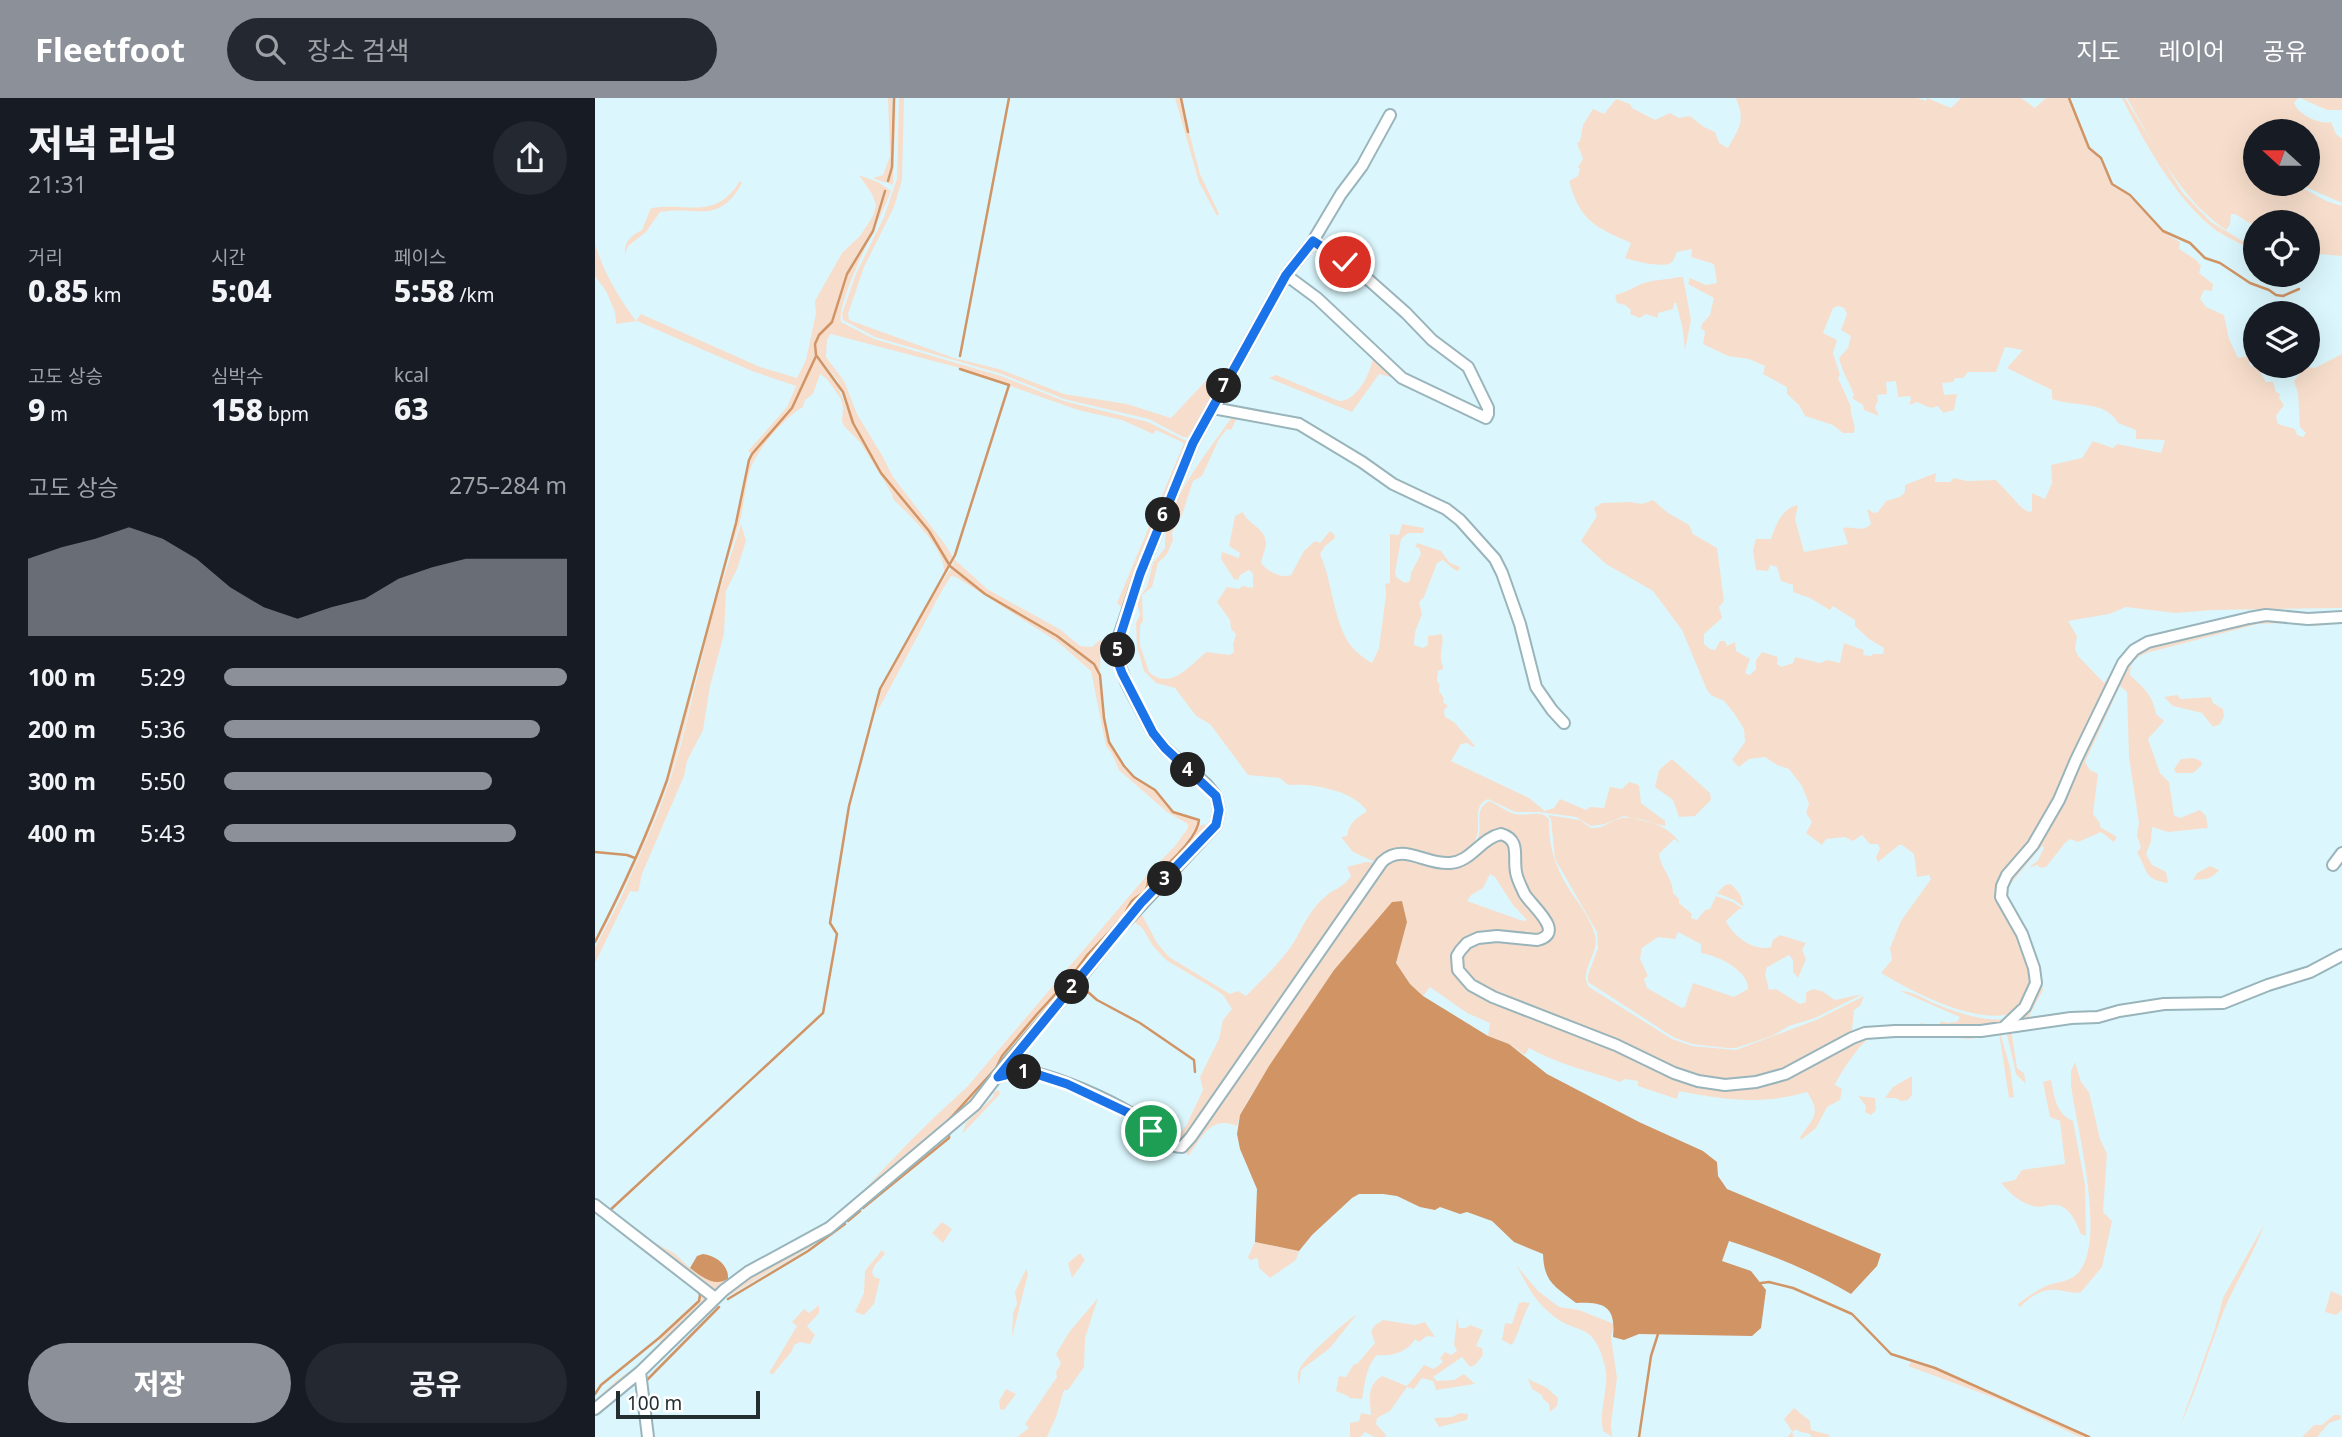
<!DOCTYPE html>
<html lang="ko">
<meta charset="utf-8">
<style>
:root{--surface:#171b24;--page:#242831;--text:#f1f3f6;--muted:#9ea1a6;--accent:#8c9099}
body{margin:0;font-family:"Noto Sans","Noto Sans KR",sans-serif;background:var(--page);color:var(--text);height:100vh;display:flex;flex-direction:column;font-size:26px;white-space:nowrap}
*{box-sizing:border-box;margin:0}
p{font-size:23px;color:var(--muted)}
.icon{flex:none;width:38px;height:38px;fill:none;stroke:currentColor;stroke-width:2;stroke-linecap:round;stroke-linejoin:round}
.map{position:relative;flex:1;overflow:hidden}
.panel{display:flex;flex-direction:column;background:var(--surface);width:595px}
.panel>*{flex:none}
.needle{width:46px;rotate:291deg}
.buttons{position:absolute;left:1648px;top:21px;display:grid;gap:14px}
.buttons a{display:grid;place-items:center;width:77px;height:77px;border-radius:50%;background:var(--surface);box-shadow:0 7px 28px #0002;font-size:35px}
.scale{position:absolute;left:21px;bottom:18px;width:144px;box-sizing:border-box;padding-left:7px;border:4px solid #242e31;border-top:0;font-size:19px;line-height:24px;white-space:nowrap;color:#242e31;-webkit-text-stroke:5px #fff;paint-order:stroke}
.pin{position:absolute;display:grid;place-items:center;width:60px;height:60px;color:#fff;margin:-30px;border:4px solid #fff;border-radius:50%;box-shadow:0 2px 7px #0007}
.km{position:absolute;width:35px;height:35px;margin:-18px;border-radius:50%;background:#222;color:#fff;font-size:19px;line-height:35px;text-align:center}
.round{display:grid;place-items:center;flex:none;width:74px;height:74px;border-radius:37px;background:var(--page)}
.summary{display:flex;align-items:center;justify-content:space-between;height:119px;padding:0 28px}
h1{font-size:38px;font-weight:800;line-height:52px}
.stats{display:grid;grid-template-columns:repeat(3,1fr);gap:10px;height:119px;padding:7px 28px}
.stats div{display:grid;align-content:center}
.stats b{font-size:30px;font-weight:800}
.stats small{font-size:19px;font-weight:400}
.stats p{font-size:19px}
.chart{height:196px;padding:14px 28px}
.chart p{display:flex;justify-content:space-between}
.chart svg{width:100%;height:126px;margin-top:7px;fill:var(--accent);opacity:.7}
.primary-button{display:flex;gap:14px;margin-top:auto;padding:14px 28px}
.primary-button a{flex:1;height:80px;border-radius:42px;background:var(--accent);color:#fff;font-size:28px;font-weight:800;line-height:80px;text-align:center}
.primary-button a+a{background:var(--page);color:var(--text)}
ul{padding:0 28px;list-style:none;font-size:23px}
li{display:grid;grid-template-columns:112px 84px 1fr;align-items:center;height:52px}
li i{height:18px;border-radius:9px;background:var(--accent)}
header{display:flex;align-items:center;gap:42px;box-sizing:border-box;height:98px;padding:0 35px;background:var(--accent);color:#fff}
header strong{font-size:33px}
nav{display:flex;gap:38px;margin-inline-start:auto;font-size:24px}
.search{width:490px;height:63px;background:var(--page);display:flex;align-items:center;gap:18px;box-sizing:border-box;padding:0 24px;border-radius:38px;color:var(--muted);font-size:26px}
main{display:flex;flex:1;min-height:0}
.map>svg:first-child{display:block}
.green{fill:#f7decc;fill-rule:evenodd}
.water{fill:#d19465}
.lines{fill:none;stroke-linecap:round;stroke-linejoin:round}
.stream{stroke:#d19465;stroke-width:2.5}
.minor-casing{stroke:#99b4ba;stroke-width:14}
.minor{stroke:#fff;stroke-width:10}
.route-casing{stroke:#fff;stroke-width:14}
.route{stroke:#1a73e8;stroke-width:9}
</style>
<header>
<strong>Fleetfoot</strong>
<div class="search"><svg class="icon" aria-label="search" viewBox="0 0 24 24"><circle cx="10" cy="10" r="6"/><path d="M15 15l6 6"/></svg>장소 검색</div>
<nav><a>지도</a><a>레이어</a><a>공유</a></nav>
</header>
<main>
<section class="panel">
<div class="summary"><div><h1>저녁 러닝</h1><p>21:31</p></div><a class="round"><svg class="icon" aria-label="share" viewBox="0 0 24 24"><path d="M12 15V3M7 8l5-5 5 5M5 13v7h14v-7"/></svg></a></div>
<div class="stats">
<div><p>거리</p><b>0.85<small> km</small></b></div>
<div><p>시간</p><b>5:04</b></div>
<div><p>페이스</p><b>5:58<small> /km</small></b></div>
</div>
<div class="stats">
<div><p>고도 상승</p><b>9<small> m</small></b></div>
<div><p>심박수</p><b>158<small> bpm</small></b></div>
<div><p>kcal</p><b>63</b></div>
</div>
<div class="chart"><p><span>고도 상승</span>275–284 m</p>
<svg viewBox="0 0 160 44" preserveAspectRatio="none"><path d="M0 44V17L10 13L20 10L30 6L40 10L50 17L60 27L70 34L80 38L90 34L100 31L110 24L120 20L130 17L140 17L150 17L160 17V44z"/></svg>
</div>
<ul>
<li><b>100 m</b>5:29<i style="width:100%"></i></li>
<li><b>200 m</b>5:36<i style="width:92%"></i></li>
<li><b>300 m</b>5:50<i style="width:78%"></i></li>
<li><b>400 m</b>5:43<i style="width:85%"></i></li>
</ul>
<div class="primary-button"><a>저장</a><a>공유</a></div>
</section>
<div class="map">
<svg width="1747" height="1339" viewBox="0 0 1747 1339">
<rect width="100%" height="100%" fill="#dbf7fd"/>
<!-- green -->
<path class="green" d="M293,0h4l-1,69 -5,16 -13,-5 10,-3 7,-19z
M299,0h2l-3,87 -5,-2 5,-16z
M304,0h5l-2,82 -8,27 -30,60 -16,47 1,6 105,38 45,11 65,25 63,10 44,14 46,-49 11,3 -37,65h-8l-34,-18 -85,-20 -62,-25 -127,-37 -32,-17 -1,-6 14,-40 28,-57 13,-38z
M580,0h5l20,76 19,40 -2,2 -18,-34z
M1141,0h181l9,3 1,-3 24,10 10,-10h60l14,10 11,-10h21l5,6 16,45 11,9 12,26 18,12 34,36 17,10 -1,7 17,11 5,6 -2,7 14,11 -1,7 -8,-1 -4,9 6,8 18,8 5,24 9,19 10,-2 2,9 8,4 8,13h7l3,10 4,2 -1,4 5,7 -8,11 2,8 17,5 2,6 6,2 3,-4 -6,-6 -2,-34 -4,-12 11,-14 10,1 27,-14v254l-129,2 -38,3 -49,-6 -17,7 -41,7 9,15 -2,13 3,7 26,27 15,-22 -57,127 -31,56 -31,42 18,43 15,47 -16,36c-39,15 -102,-19 -136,-39l11,-13 -2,-12 11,-27 30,-42 -2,-4 -12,2 -3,-23 -12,-9h-3l-21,17 -2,-5 4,-8 -2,-5h-8l-8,-9 -9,6 -8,-4 -19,2 -4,6 -16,-12 6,-11 -6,-9 3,-9 -2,-5 -5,-13 -13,-17 -12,-4 -12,-8 -16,2 -10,8 -7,-7 13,-18 -1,-13 -10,-16 -10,-12 -13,-6 -4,-5 -25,-60 -29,-39 -47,-27 -25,-23 16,-25 -3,-8 8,-5 28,-1 12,2 11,-4 15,13 21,12 4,9 5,3 19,11 7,53 -5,6 3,11 -18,16v10l6,5 5,1 5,-9h5l2,5 8,-4 1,9 14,8 -5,14 5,2 6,-6v-9l6,-8 16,5 -1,7 4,3 12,-4 2,-6 25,6 8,-3 12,3 4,-20 20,7 -1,5 8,1 2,-2h10l1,-6 -15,-9 -14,-13v-6l-22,-14 -3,4 -20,-12 -17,-6v-7l-12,-4 -4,-14 -7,-2 -2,6 -12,-1 -3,-20 3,-11h15c5,-15 12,-32 27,-34l-3,14 9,33 44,-8 -5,-16c12,-2 18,5 28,-4l-4,-15 7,4 4,-1 8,-11 14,-4 5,-5v-7l31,-12 -1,9h15l4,-4 13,3 29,-1 26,28 7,4 3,-1v-18l13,6 7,-16 -1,-18 31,-7 11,-17 20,7 4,-4 44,9 4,-13 -29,-1v-9l-18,-7c-12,-23 -45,-16 -66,-24v-9l-45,-22 16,-18 -18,-3 -9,25h-28l-5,6h-8l-2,4 -11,1 2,12 13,-1 -3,16 -11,3 -5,-7 -7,2 -14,-6 -8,3 2,-6 -1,-3 -12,1 -2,-16 -10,1 1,12 -10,1 1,5 -3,7 4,9 -15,-6 -1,-5 -11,-7 2,-3c-5,-14 -12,-23 -15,-37l9,-10 3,-12 -10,-6 6,-16 -3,-6 -5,-2 -6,2 -10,25 14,7 -4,13 7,22 -2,3 13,29c-2,9 6,16 3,26h-11l-10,-8 -28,-9 -6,-11 -12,-11v-7l-24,-13 2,-8 -16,-7 -21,-3 -25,-12 2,-12 -4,-4 1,-4 8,-9 4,-17 -26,-14 2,-6 16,7 11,-2 -3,-19 -23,-7 1,-8 -15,3c-2,3 -2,7 -5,10 -7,7 -38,-1 -47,-4l6,-15c-36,-16 -51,-22 -62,-62l9,-5 2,-7 -2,-2 5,-8 -6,-16 3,-2 3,-16 10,-16 11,5 12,-15 14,5 2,4 23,12 15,-7 9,5 11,-2 14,11 11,5 4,11 9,5c11,-21 18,-25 8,-50z
M1527,0h3l57,94 29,30 45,27v3c-13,-8 -27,-13 -39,-21 -40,-29 -73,-89 -95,-133z
M1532,0h171l-4,5c4,11 25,22 37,19l5,12 6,5v64l-43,-19h9v-53h-52v53h40l30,17 16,5v50l-34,-3v-31h-52v17l-6,-3 3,-11 -18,-11h-4l-1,10 -4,6c-46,-31 -72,-85 -99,-132z
M1705,0h42v12h-15z
M264,77l19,7 13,9c-10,27 -55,110 -50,131l33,17 127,37 63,25 84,21 40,20 -62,170 -9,-9 67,-160 -28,-13 -3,4 -31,-14 -44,-10 -118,-42 -129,-34 -4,5 -1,18 18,24 13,33 26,43 10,20 51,66 9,14 -3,8 -20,-34 -48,-58 -28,-50 -16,-42 -21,-26 -1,-11 3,-8 14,-14 15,-48 26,-43 12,-40 -2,-1 -12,40 -26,43 -14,48 -14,14 -4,9 1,11 -3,8 4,-7 20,26 17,42 28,50 48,58 20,34 -5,10c4,-26 -34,-60 -51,-77l-1,-5 -32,-52 -16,-16 -2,-5 1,-13 -2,-9 -14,-20 -7,-5 -7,20 -8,6 -2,7c-17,9 -42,38 -51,58 -8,20 -7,42 -14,63 -8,27 -19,53 -26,81 -15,57 -24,115 -43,171 -19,57 -47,112 -74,166l60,-131 13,-35 68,-257 16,-69 -4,-3 39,-44 9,-21 -44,-15 -115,-50 -21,3 -1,-12 -9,-21 -11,-15v-33c7,27 24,55 41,78l5,-7 119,53 37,11 9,-18 10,-47 -1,-12 27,-48 18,-17 13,-20 3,-11 -4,-11z
M145,83l2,2c-24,43 -43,22 -82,29l-14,20 -18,14 -3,8c-1,-13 6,-18 17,-24l9,-22c38,-6 64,13 89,-27z
M1083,179h5l8,43 -6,30 -3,-25 -6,-22h-2l-1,6 -15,4v5l-12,-4 -6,4 -10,-4 1,-4 -6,-5 -8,-2 -2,-8c12,-2 20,-10 33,-13 10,-3 20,-2 30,-5z
M722,207l82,74 -20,-5 -27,38 -83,-34 7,-3 63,26c18,0 31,-27 34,-43z
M637,319l5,1 -6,12 -4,-1 -8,10 -17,37 -9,5 -11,34 -10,18 1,7 -6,14 -9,9 -6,24 -10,8 1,26 -3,5v19l9,27c21,19 41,-6 57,-20l24,3 4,-3 -1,-7 3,-11 -5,-5 -1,-9 -13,-18 10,-15 12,2 3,-3 11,2v-14l-4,-4 -9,5 -2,5 -4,-1 -13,-20 1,-7 17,6 1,-5 -11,-7 6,-30 8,-4c5,13 24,16 23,33 -1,6 -4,12 -5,18 6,8 20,16 30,12l13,-24 11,-10 5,2 10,-12 4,3 1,4 -10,8 -5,8c12,27 13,61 27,86 6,10 15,17 25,23l7,-15 7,-53 -1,-11 5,-1v-49l9,1 3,-11 22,4 -1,5h-15l-7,6 -6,34 1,4 9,6 5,-2 1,-8 10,-19 -2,-6 -4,-1 2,-4 24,8 9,12 10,4 -1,3 -3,1 -13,-11 -6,3 -13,34 -5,5 3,12 -7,18 -1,13 9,3 5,-3v-9l14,-2c2,13 -2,15 -1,25 0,3 2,6 2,10l-5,2 -1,10 3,4 -1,6 5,7 -1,4 5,4 -4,4 1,7 9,5 21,24 -2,1 -6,-4 -6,1 -10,17 78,37 16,13 9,-3 6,-9 26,11 4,-3 14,1 6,-21 12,2 7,-7 10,3 2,18 24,18v5l-41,-10 -19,8 -14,2 -15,-9 -37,-5h-24l-27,-13c-16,7 -7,23 -11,36 -3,12 -11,20 -21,26l-46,-8 -37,8 -20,-9 -12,-15 6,-1c2,-14 10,-18 20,-25 -14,-21 -55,-28 -79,-26l-8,-7 -32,-3 -38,-51 -14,-8 -21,-28 -19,-5 -12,-12 -7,-24 -1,-24 4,-8 -3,-15 10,-13 6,-24 12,-15c-2,-44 43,-96 67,-131z
M146,426l5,17 -9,28 -11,22 -2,43 -14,52 -7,44 -16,31 -3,15 -42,98 -4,18 -8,-1 -35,72v-15l25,-48 37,-84 13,-36 11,-35 33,-138z
M359,461l33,30 74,41 19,16 12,1 9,-8 -1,32 -6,-7 -31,-25 -78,-46 -33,-27z
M356,470l34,27 71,42 37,28 7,10 3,43 5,24 15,25 11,11 21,13 18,21 22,6 4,6 -21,29 -31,29v6l-4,5 -11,8 -8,14 -37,38 -16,24 -33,36 -37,43 -6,11 -49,55v3l50,-57 7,-11 36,-43 33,-36 16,-24 37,-38 8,-14 11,-8 5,-6v-5l30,-29 22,-29 12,-1 -239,279 -146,123 -109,65 -9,-2 -102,-77 9,3 38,28 19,10 18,17 33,11c36,-24 77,-40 111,-66 22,-16 39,-38 58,-57 23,-25 48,-48 73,-71l181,-213 27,-28 13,-18v-4l-21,-12 -48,-42 -8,-18 -5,-6 -15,-75 -33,-29 -102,-65 -5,-1 -11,18 -64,120 5,-24 56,-101z
M1663,520h84v5l-27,3 -31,-3 -26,1 -112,29c-11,5 -16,9 -16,22 14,14 22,18 26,39l8,7 -16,18 12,34 9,9 5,33 6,3 20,-8 6,6 2,12 -40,4 -16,-5 -1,14 -5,13 6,11 14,7 2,11c-25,-4 -20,-12 -31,-31l4,-4 -4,-13 2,-12 -10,-66 -2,-65 -7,-6 -35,76 5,8 8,4 -5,40 7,9v4l17,10 -3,5 -13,-10 -23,10 -8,-3 -5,4 -19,24 -5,1 -4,-3 -8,3 9,-8 6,-12 -2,-2 -35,42 3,14 24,46 9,42 -14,26 1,3h9l-29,7 28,-43 -34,-81 1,-21 23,-26 99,-196 22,-15z
M1582,597l4,4 30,-2 2,6 10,6 1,7 -4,8 -7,3 -11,-14 -29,-7 -9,-9z
M1598,660l8,3 1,4 -9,8h-17l-2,-4 7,-10z
M1077,661l38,34 1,7 -16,16 -16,1 -6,-17 -18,-13 4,-17z
M623,699l4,2v18l-3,9 -79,85 17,32 12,14 61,37 8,-3 8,5c17,-17 35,-34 48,-54 9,-16 17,-34 32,-46 10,-9 15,-6 25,-20l-4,-9 19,-5 13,1 -194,280 -6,3 -21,-11 -25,-22 -56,-27 -47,-16 -22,2 -3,-4 73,-85 1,3 -65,74 -2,7 20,1 44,14 55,24 27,23 18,10 10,-13 17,-36 -3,-13 19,-38 4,-19 9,-11 -9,-14 -10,-7 -47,-28 -13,-14 -10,-17 -13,-11 87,-92 4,-16z
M894,703c9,3 17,11 26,13 12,3 25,-5 34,5 -1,27 7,51 22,73 9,13 20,28 24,43 5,19 -17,36 -6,52l83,52 20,7 44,4 80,-30 48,-24 -4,10 -6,4 -2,20 5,4 -54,30 -58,18 -47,-3 -204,-84 -32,-21 -3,-18 9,-12 81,-10 -21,-36 -22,-65 -36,20c3,-5 6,-10 8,-15 5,-14 -5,-28 11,-37z
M953,717l32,5 11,8c12,1 16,-5 27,-9 17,-5 54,7 61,24l-5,-4 -15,15c2,15 14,24 14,39l6,6v4l13,11 -1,4 6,2 8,-10 5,-1 6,-13 17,6 10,7h-4l-13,12c7,15 28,31 45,26l2,-7 7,-5 26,8 -4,7 4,9 -8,19 -5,-6v-12l-4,-5c-2,1 -20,11 -22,12l-2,7 4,16 7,-1 24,15 6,-2v-9l6,-4 10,2 13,9 28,-6 -48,24 -26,8 -17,10 -36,12h-9l-35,-4 -19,-7 -85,-55v-7l10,-27 -1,-16 -42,-73 -4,-40zM1083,834l23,12v9c15,2 48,17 47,36l-14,8 -41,-14 -8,23 -3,2 -35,-20 -3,-9 4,-3 -8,-17 2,-11 16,-11 17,2z
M906,737c21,8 10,28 16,45 3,7 5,14 10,20 8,10 17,15 20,28l-5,10c-26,6 -66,-18 -84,14 -7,12 1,24 10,32 12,10 29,15 43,21 34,15 69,26 103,41 36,15 70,39 109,40 38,1 74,-13 105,-32 13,-7 24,-15 38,-20l135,-3 -1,2 10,34 4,30 -5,1 -10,-65 -29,6 -55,-4 -44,2c-11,6 -31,36 -36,48l7,4 -2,11 -13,7 -11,21 -15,12 -1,-3c13,-19 22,-23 7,-45 -44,13 -84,8 -128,-1l-2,8 -39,-13v-5l-13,-2 -5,3c-30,-11 -63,-18 -91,-34l-4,7 -16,-11 -21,-8 2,-13 -23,-10 -37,-26 -7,9 -13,-12 -14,-21 11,-41 -5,-21 -10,2 -58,67 -83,125 -11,20 -3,11c-27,-11 -34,11 -49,30l-4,-8 199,-285c20,-20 43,3 67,2 21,-2 31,-25 51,-30zM895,776l5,3 18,28 14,15 -4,1 -56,-20 4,-6 12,-7z
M1615,768l9,4c-8,10 -14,9 -26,10l4,-7z
M1136,786l9,10 4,13 -10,-7 -17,-7 8,-8z
M1305,893c12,0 21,6 31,11 22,9 51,20 75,17l-5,9 -89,1 9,-6 16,3 5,-5 5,2 10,-1 3,-5z
M1416,931l6,39 7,5 2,11 -10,-10 -10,-44z
M1480,964l6,20 8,10 11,47 7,15 -4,58 9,9 -10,46 -21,25c-9,2 -15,-1 -24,-2 -15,-2 -27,7 -37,17l-2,-3c9,-7 18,-13 28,-18 10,-4 22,-4 30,-11 33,-28 0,-150 -5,-190v-14z
M1317,978v19l-4,5 -7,1 -5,-3h-11l8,-11z
M1456,982c3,16 5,34 22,41l12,63 1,52 -5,-2c-6,-14 -13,-32 -31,-29 -6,1 -10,3 -17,1 -13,-3 -23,-13 -32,-23l14,-3 7,-10 43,-6 -5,-43 -10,-4 -7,-35z
M404,992l1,4 -38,40 4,-11 27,-26 1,-5z
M1263,998l17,2 1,12 -5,5 -6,-3 1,-6z
M247,1123l2,2 -35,25 -82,49 -1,-4 24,-18 62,-31z
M347,1124l10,7 -9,14 -11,-10z
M1670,1125c-11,30 -28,57 -41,87 -15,39 -27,79 -44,116l35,-98 8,-30z
M660,1144l44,9 -3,9 -26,18 -11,-10 -1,-10 -8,2 -2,-3z
M287,1152l3,4 -10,11 -3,7 2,5 6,2 -6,25 -10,11 -9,-3 9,-19 1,-22z
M485,1155l5,7 -13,18 -4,-15z
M921,1167l22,26 21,16 20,3 35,14 -3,13 6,41 -6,46 1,13 -9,-6c-5,-21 7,-43 2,-65 -12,-48 -29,-29 -55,-53 -19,-16 -22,-28 -34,-48z
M431,1171l2,5 -16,63 1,-24 4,-9 -2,-12z
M1736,1193l11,5v14l-6,5 -11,-3z
M106,1195l7,5 -2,4 -111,105v-7l22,-20 23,-16 18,-17 3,-9 39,-37z
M503,1200l-13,40 -1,29 -16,23h-4l-8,27 -9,20h-30l12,-9 -4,-4 32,-47 -1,-5 5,-9 -5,-9 14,-23z
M928,1204l7,1c-8,14 -10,28 -18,42l-10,-5 3,-17 7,1 7,-21z
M224,1207v8l-12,13 8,9 -5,9 -10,-2 -6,3 -2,6 -19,23 -4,-1 28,-47 -5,-4 12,-13 5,4z
M762,1216l-27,34 -29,22 -2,15c-1,-6 -2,-12 1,-17 5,-11 46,-47 57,-54z
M862,1219l2,11h7l4,-3 13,5 -7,16 6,2 1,7 -8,10 -5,2 -8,-10 -29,20 4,4 17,-1 10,-6 11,10 -39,6 -3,-9 -11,-3 -8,11 -7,-2 -17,24 -13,7 -1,6 10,11 -1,2h-10l-10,-5 -5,5h-10v-14l9,-2 2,-8 10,2c-1,-16 -5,-29 11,-39l25,10 17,-21 10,4 9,-7 -3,-4 5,-6 6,3 6,-4 -3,-6z
M788,1222l32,5 10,-3 10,15 -8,-1 -8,6 -4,-3c-8,14 -23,17 -38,16 -11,11 -12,29 -15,44l-13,-1 -1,-2 -12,-5 3,-15 7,1 8,-13h3l18,-21 -4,-11 3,-6z
M1316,1264l24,6 152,69h-7l-80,-37 -92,-34z
M933,1281l19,9 11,10 -1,8 -7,6 -1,-8 -6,-5 -1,-4 -10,-6z
M411,1291l10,5 -12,16 -4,-1 -1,-8z
M1199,1310l16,13 1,9 19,5 -1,2h-17l-2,-3 -12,-3 -2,-2 -4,3 2,5h-6l4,-6 -8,-12z
M865,1315l8,1 -1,6 -28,7 -5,-9 18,-1z
M1739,1317h6l1,4 -12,4 -12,14h-15l12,-12h8z"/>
<!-- water -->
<path class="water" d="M807,803l5,21 -11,41 14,21 13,12 65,40 21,8 38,30 92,48 64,29 14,11 1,14 9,13 154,65 -4,12 -26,28c-39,-23 -79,-39 -122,-53l-7,20 29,10 15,19 -5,38 -9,8 -113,-2 -15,6 -11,-3c3,-31 -9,-35 -37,-34 -21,-17 -32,-20 -33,-49l-29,-12 -22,-21 -25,-9 -7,2 -20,-7 -5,3 -15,-3 -23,-11 -14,-2h-24l-7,4 -40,37 -13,16 -44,-9 2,-53 -17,-40 -3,-15 3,-19 29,-49 65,-96 58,-68z
M108,1156c13,2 26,11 25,25 -14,8 -26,-2 -38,-11l7,-12z"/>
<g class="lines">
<!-- stream -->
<path class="stream" d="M586,0l7,34
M1474,0l20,50 12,10 11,26 18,11 33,36 27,12 15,15 15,5 30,20 19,7 7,5 7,1 16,-7
M293,83l4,-14 2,-69
M290,93l-12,40 -26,43 -15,48 -13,13 -4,9 1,11 27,37 10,31 28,50 48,58 21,35 35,28 72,42 37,28 6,11 4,43 5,24 15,24 10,11 21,13 18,22 26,8c-1,19 -37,50 -51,62 -1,12 -8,11 -16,19 -4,5 -6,12 -10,17
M365,258l49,-258
M0,754l32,3 8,3
M0,844c27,-52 52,-106 72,-162l69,-257 13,-63 3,-6 40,-46 24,-52
M485,887l17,15 43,23 54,37 1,12
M352,1024l49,-54 6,-12 36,-43 33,-36 17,-23 25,-26
M268,1110l86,-70v-4
M13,1114l215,-199 14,-79 -7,-11 19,-117 31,-117 75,-134 54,-170 -49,-16
M253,1123l12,-10
M1166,1185l8,-1 24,6 59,26 39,40 44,14 154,69
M133,1201l80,-48 37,-27
M51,1283l73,-74
M0,1296l6,-9 58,-47 40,-37 1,-6 -2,-4
M1044,1339l12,-81 7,-22"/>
<defs>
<path id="minor" d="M691,177l31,23 85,80 84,40 2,-4v-6l-20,-41 -36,-27 -26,-27 -44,-39 -49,-33
M618,310l86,16 63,38 31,22 53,25 14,11 35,39 7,14 18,51 16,63 16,23 12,13
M1738,767l9,-12
M1408,930l22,-21 11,-24 -2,-15 -12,-34 -21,-37 1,-11 5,-11 26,-30 26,-45 17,-40 47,-97 11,-13 14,-8 101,-24 17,-3 42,4 34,-2
M403,979c10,-3 22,-7 33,-5 29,6 75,26 101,42 16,11 29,33 50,33l9,-10 191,-275c21,-20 43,3 68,1 21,-1 31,-25 51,-29 20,6 12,22 15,38 1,7 5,14 8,21 5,11 44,40 13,47l-40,-4 -19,2 -11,5 -7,8 -3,5 1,14 13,15 22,12 123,48 58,28 24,8 27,4 31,-3 29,-8 67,-36 13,-5 30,-2h86l90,-13 27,-1 21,-6 45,-7 59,-1 45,-18 42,-13 32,-17
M0,1107l120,93
M45,1274l8,65
M0,1311l45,-37 84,-82 24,-18 81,-44 146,-123 33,-43 69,-80 43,-54 96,-103 3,-15 -3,-14 -10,-12 -41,-36 -12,-15 -26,-49 -9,-22 2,-29 20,-59 53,-131 93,-168 27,-34 28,-47 21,-28 28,-51"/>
</defs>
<!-- minor casing -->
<use href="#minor" class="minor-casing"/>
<!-- minor -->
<use href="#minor" class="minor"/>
</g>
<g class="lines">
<defs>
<path id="route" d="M556,1033l-18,-16 -66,-31 -37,-12h-13l-19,5 143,-174 75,-78 3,-15 -3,-14 -51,-48 -12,-15 -31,-60 -4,-11v-19l22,-69 53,-131 93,-168 27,-34 32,21"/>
</defs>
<!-- route casing -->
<use href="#route" class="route-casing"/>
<!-- route -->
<use href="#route" class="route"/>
</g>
</svg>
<div class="buttons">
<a><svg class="needle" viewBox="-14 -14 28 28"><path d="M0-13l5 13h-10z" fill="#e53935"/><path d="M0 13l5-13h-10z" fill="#9ea1a6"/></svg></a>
<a><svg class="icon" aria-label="locate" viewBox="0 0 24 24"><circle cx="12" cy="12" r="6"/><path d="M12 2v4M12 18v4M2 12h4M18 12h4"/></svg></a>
<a><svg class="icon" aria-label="layers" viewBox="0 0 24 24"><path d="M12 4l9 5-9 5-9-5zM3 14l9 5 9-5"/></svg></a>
</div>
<div class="scale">100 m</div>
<div class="pin" style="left:556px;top:1033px;background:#1e9e55"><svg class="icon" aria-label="arrive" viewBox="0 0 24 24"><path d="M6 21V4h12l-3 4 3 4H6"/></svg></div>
<div class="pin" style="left:750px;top:164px;background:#d93025"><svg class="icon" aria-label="check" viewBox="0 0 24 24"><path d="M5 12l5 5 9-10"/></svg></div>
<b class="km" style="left:429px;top:974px">1</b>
<b class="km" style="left:477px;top:889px">2</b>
<b class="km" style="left:570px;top:781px">3</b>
<b class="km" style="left:593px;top:672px">4</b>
<b class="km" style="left:523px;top:552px">5</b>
<b class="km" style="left:568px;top:417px">6</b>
<b class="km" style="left:629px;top:288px">7</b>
</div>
</main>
